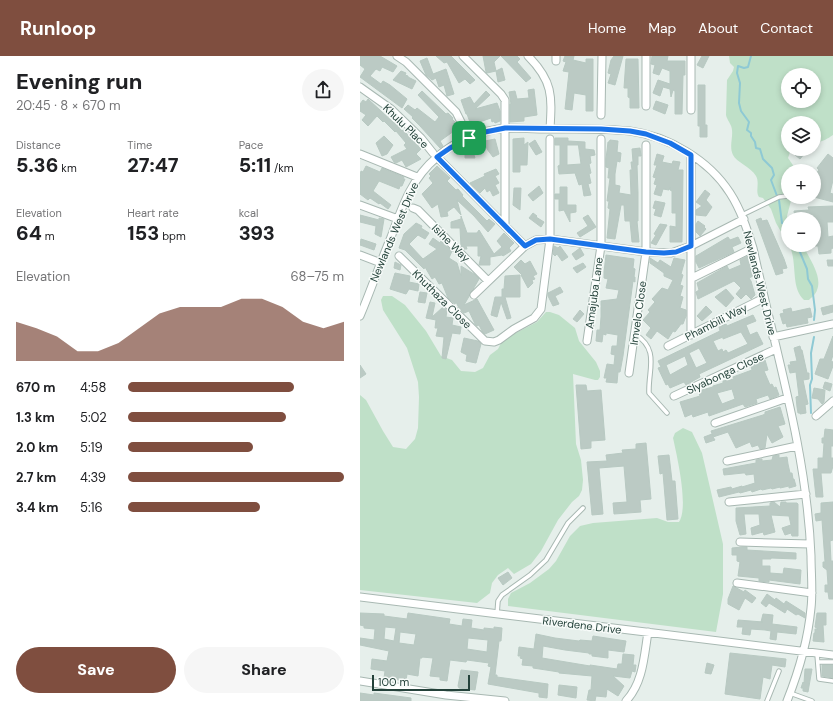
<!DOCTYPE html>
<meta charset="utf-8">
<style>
:root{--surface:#fff;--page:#f6f6f6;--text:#202124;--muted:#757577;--accent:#7f4e3f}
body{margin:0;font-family:"DM Sans",sans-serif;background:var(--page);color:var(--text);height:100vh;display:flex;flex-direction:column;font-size:15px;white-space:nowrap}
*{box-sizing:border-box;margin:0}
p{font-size:13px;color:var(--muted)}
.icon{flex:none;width:22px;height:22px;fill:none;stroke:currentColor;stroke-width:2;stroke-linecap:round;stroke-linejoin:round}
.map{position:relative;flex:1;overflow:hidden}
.drawer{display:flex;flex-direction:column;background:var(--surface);width:360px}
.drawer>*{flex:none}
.fabs{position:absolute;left:421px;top:12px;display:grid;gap:8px}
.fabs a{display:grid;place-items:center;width:40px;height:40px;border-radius:50%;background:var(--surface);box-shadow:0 2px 6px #0003;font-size:20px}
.scale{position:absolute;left:12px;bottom:10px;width:98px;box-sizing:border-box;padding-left:4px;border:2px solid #24423a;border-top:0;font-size:11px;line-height:14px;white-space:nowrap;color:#24423a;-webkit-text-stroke:3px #f7fbf9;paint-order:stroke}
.pin{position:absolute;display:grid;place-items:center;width:34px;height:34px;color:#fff;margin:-17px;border-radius:8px;box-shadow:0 2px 6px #0006}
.round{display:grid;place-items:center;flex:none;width:42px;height:42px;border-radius:21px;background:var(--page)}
.headline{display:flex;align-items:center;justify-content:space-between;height:68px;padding:0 16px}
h1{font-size:22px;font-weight:800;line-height:30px}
.stats{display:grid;grid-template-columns:repeat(3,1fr);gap:6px;height:68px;padding:4px 16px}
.stats div{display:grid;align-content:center}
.stats b{font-size:20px;font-weight:800}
.stats small{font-size:11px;font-weight:400}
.stats p{font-size:11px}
.chart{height:112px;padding:8px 16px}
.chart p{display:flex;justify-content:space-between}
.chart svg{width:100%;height:72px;margin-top:4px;fill:var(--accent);opacity:.7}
.cta{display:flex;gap:8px;margin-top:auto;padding:8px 16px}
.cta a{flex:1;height:46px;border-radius:24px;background:var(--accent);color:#fff;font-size:16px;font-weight:800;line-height:46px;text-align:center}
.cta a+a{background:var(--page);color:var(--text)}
ul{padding:0 16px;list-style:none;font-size:13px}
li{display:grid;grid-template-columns:64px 48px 1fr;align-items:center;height:30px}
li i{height:10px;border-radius:5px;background:var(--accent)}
header{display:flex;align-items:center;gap:24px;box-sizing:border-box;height:56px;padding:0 20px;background:var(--accent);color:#fff}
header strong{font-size:19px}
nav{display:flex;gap:22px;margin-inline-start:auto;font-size:14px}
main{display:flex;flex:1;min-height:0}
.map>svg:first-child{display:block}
.green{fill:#bfe0c8;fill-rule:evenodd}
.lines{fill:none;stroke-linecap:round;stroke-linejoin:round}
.stream{stroke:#8ec9d4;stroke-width:2}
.building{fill:#bbcac4;stroke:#b8c9c2;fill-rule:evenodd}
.lane-casing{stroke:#a8b8b2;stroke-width:5.5}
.street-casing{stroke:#a8b8b2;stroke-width:9}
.lane{stroke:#fff;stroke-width:3.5}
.street{stroke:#fff;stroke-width:7}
.route-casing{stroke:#fff;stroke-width:8}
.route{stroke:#1a73e8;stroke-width:5}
.labels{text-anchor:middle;stroke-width:3;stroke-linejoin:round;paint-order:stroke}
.street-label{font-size:11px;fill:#24423a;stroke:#f7fbf9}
</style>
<header>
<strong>Runloop</strong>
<nav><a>Home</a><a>Map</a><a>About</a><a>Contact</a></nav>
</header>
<main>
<section class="drawer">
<div class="headline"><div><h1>Evening run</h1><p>20:45 · 8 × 670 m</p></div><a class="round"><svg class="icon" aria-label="share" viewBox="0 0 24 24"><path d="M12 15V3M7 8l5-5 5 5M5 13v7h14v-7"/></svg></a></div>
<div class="stats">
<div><p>Distance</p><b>5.36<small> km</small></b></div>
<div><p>Time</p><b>27:47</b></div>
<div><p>Pace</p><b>5:11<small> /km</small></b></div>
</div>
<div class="stats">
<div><p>Elevation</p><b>64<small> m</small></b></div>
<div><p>Heart rate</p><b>153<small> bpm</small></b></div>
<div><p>kcal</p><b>393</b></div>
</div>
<div class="chart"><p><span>Elevation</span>68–75 m</p>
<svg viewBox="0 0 160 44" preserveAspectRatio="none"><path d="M0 44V20L10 24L20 29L30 38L40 38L50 33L60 24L70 15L80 11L90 11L100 11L110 6L120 6L130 11L140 20L150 24L160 20V44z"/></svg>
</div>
<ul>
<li><b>670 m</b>4:58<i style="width:77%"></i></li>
<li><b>1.3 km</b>5:02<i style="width:73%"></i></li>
<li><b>2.0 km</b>5:19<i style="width:58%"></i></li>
<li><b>2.7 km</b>4:39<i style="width:100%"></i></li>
<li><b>3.4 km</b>5:16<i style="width:61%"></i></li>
</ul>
<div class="cta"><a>Save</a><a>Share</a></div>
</section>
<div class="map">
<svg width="473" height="645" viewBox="0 0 473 645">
<rect width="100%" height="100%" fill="#e6efeb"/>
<!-- green -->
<path class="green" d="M369,0h104v79c-6,4 -12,8 -19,7v-19h-26v26h3l-3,9 9,13h-9v26h4l-5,19 1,28 -12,-21 -5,-14 -8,-11 -4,-1c-4,-6 1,-14 -3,-21 -5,-9 -20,-14 -23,-21 -4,-8 0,-17 -1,-25 0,-5 -5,-10 -6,-15l1,-35 6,-9 1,-4 -4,-4zM428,19h26v26h-26z
M429,189h14c5,12 20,31 14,45 -1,4 -5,7 -8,10h-5c-14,-13 -6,-38 -15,-55z
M23,240h9l13,9 21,26 15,25 11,4 9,11 14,1 8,-4 7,-13 8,-6 3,-6 11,-8 25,-13 9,-10h4l9,3 16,13 4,13 17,21 4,9v6l-2,3h-3l-22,-6 3,70 5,16 2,20 -1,10 -3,6 -7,6 -14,18 -17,31 -10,13 -17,10 -6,-6 -10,7 -6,8 -2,10 -13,10 -117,-13v-195l6,5 17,31 10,16 13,2 9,-10 3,-11 1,-31 -1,-15 -11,-34 -24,-38 -2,-10z
M323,372l9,4 10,21 21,91v50l-7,38 -208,-26v-7l3,-6 19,-10 19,-14 7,-8 14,-25 10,-10 13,-3 64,-5 11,4h11c10,-15 -2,-66 -6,-84l2,-5z"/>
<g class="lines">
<!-- stream -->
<path class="stream" d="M391,0l-3,11 -4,1 -6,-2 -1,7 3,10 -1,20 2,8 8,11 -2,8 4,3v3l4,6 1,6 4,1 3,10 9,9 2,7 -3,5 6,16
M419,144l3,23 4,3 2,7
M437,189l10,24 1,10 4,7 3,24 -1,10
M451,357l-1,-28 2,-6 -1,-26 3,-16"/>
</g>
<!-- building -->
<path class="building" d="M0,0h20l17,10 -4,6 -11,-5 -2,4 -4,-2 -6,7 11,8 2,-3 7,4 17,14 -5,9 -42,-31 5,-8 -5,-4z
M76,0h15l24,24 -5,4 -5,-5 -6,4 -12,-21 -3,1z
M123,0h17l-6,6 2,9 6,-3 3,12 -7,2 -2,-11 -9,2 -1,-1z
M141,0h16l3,3 -3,3 14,16 -5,4z
M205,0h9l-1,4 13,3v-4h7v52h-7v-16l-12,-2 -2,17 -7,-1 4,-37 -6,-1 3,-9 -3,-1z
M254,0h9l-8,29 -7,-2 3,-9 -3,-1 3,-13z
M292,0h16l-1,5h18v14h-2l-1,39h-7v-23l-2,-1 -2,7 -1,-8 -7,-2 -3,9 -7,-3 5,-13 12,4v-13l-8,-3 -3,7 -6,-2 2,-8 -4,-1z
M342,0h7l-6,12 -6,-3z
M67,2l6,16 13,-5 8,25 -7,2 -3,-11 -5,2 -3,-9 -4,2 -6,-5 -6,-14z
M266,3h12l1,49h-9v-10l-2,-1v-9h-4z
M41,15l5,2 -1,2 3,1v1l8,4 -4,8 -19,-9z
M338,29h7v40h2v12h-7v-11h-2z
M174,33l3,26 -13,2v4l-14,1v-18h1l-2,-12 6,-1 2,8 12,-1 -1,-8z
M62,35l24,23 2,-1 5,5 -1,1 4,4 6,12 -5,2 -3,-6 -14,10 3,5 -3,2 -20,-22 -8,-8 1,-1 -9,-8 4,-4 7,5 2,-2 18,14 4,-5 -21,-22z
M126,35l4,4 -15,14 22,-6 3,8v10l-5,2 -1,-2 -2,1 -1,-4 -20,7 -4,-11h-1l-5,-14 9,-3 4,7z
M8,43l26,24 1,-1 7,9 1,-1 18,19 -5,5 5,5 -15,8 -4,-7 -6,3 -2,-1 -3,-5 16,-8 -3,-4 2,-2 -10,-12 -1,1 -11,-11 -1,1 -6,-6 -9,10 -6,-6 4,-5 -6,-4v-7l3,-4 3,2z
M296,45l12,4 -3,9 -12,-5z
M24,80l9,9 -6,9 -5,2 -6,-13z
M164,82v7l4,-3 -1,23h-7v7h-7v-33z
M195,82h13v3l17,1v7l9,1 1,5 -5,1 1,7 -2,1 2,9 -2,1 2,9 -3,1 3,11 -7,1 -2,-12 -3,1 -4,-12 -16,1 -1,-8 2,-1v-20h-5zM218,86l3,22 -14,1v-20h11z
M135,83l4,15 -6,3 -6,-8 -2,-8z
M175,84l7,12 -6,3 -7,-11z
M250,84l8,1 -1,11 4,1 -1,9 -3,-1 -2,13v11l5,1 -1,7 12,2 -1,-25h2l-1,-8h2l-1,-13 8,-1 1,8h-3v9h-1l1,28v28h-1l2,21h-7l-2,-21h-5l-1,-16h-3l-6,34 -8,-1 3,-29 -2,-1 1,-7h-2l3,-23h-2l1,-10 -3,-1v-8l2,-17h1z
M439,93h9l-8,10 -5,-4z
M105,96h8l2,6h-10z
M297,98l7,2 -2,6 10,2 1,-3 7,1 -2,8h5l-1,72h-12v-16l6,1v-14h-4v-22l-2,-1v-3l-1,3 -6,-1 -2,7 -7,-2 3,-9 -3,-1 2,-6 -3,-1 4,-12h-3z
M468,98l5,4v22l-3,13 3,1v8l-19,-5v-21l5,-6 -2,-2z
M6,110l14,6 2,-4 22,9 -1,2h2l-3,7h-2l-1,3 -20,-8 -6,10 18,14 -3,4 -8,-6 -1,1 -9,-6 -2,2 -8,-6v-19l1,-4 2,1z
M77,110l13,12 -3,3 9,9 2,-1 5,6 -1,1 25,25 2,-2 6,5 -7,8 -14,-16 -17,-16 4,15 -7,-8 -7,5 1,4 -7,1 -3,-13 -6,4 -10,-14 11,-11 -4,-5 2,-2 -2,-2z
M136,113l3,5 -4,2 4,7 -4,2 4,8 -6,3 -3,-6 -3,2 -2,-4 -5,5 -10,-10 15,-7 -1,-2z
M179,130l4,7 -10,8 -5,-6z
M200,131h7v18h9v7l-6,1v9l-6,-12 -5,1v-12h-4v-5h5z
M154,132h7l-1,22 -7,-5z
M345,134l5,4 -4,6 6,7 -6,9 -10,-1v-5l6,-4 -6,-4z
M295,145l10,2 -4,14 -7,-2 2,-6 -3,-1z
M473,150v16h-6l1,15 5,-1v12l-2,1v4l-12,1 -1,-8h-3l-1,-4v-23l-19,-1 -1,-7 15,-1 -1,-3z
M173,157l4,3 -1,1 8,5 -3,5 -12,-9z
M0,159l19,5v-2l5,1 -3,18 -6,-3 1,-8 -16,-4z
M228,159l8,12 -16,10 -3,-4 11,-7 -5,-8z
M101,160l6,17h10l2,-3 15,24 8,-7 -5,-6 7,-8 10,10 -5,5 2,3 -8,5 -1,-1 -12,2v8h-11l2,-9h-3v-10h-12l1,3h-4l-2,-2 -1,-19h-9v-6l10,-3z
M401,162l1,3 5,-1 17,39 3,9 -5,1 1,4 -7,2 -20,-55z
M338,165l7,5 -1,1 2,2 -6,7 -4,-4v-8z
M56,167l6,3 -1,2 8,5 -4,6 -7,-4 -9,9 14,15 14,-10 -8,-5 4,-6 7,5 1,-2 11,10 -3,7 8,5 4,13v-10l13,8 5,5 -15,26 13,-6 17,31 -9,4 -3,-3 -3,-6 -2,1 -2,-2 -6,-13 -5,2 -5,-5 -3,-6 -1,2 -7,-6 -6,-15 -3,1 -4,-7 -3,2 -7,-12 -1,2 -19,-19 -6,-2 5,-14z
M300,168l7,1 -11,20 -5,-2 5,-8 -2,-1z
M368,181l2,3 8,-3 3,6 -9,4 2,5 -35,16 -3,-6v-6z
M1,183l15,5 -2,6 -14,-5z
M194,190l4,2 2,-2 8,11 -6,4 -5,-7 -2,2 -2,-2z
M220,192l4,7 -8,5 -4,-6z
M246,199l28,4 -1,9 2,1 -1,8h1v5l-2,-1 -10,75 -3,16h-2l-1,11 -11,-1 1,-4h-3l3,-14 7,1 1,-10 -4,-1 1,-8h5l1,-11 -12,-2v2l-3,-1 -1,8 -6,-1 1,-11h3l1,-13v-16l16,-2 2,-9 -13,-2 2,-9 -4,-1v-6z
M388,200l1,4h-1l5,11 -2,1 2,4 -4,2 2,3 4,14 -4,4 -5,-5 -5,5 -5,-5 5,-6 -7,-7 -36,18 -2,-7 3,-2 -2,-7 30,-17 2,4 12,-5 -1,-5z
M290,202l8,5 2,-3 11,7 3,-9 11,2 -4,14 2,1 -3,10 3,1 -3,10 3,1 -3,11 6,2v6l-3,8h-2l-6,8 -2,-1 -5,8 -11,-8 -6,8 -5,-4 5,-7 -8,-8 7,-8 -2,-2 7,-8 -3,-3 10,-11 6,2 5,-10 -9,-4v-3l-14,-10z
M161,204l4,4 5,-3 7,13 -4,2 2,3 -3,1 1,3 -5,5 -7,-13h1l-8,-8z
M467,204h6v6h-5z
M35,206l6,3 -1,5 -6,-2z
M223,207l3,4 -9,6 -4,-5z
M35,217l15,3 -1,6 10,2 -1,7 -9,-2 -3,5 -16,-5z
M160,219v22h-15l6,21 -4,1 -6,-17 -4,15 -6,-2 4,-18h7v-8h2l1,-13z
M200,231l3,5 -8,4 4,8 -6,2 -5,-10v-3z
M366,233l8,9 -8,9 -11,-10z
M60,236l7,1 -2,10 -7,-1z
M70,246l5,1 -3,14 11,-10 4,3 -1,7 7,1 -1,7 9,2 -1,7 -8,-1 -6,26 -4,-1 2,-21 -8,-1 2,-8h-3l1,-8 -10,-2z
M473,249v7l-10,3 -2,-7z
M346,250l6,6 -10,9 -5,-5z
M431,252l1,4 18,-4 2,9 -5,1 1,5 -21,4 -1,-4 -3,1 -3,-10 4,-1 -1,-3z
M220,254l4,4 -7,8 -4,-3z
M393,259l3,6 -10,4 4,10 7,-3 6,12 -64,30 1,3 -14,8 -2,-3 -14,6 -2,-4 -2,1 -8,-17 3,-1 -3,-6 62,-30 -1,-4 7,-3 1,2zM381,276l7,12 -20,9 -2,-3 -3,2 -1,-3 -4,2 -5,-10 10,-4v2zM339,292l8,15 -11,5 -7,-15zM325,300l3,9 -18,10 -4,-10z
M473,280v19l-2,6 2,1v4l-5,13 -13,-5 5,-15h4z
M104,282l14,3 3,3 -5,19 -10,-2 1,-6 -6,-3z
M440,290l1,4h1l5,23h2v6l-6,1 5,24 -3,1 1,8 -6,1v-1h-2l-1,-6 -1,-10 3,-1 -3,-24 -6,1 -2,-8h3l-1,-3 7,-1 -3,-13z
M405,304l3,10 -4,1 6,14 2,-1 2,4 2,-1 3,8 -2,1 -7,3 -2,-4 -12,4 1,4 -12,4 -2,-3 -34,12 -1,-4 -15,5 -1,-3 -7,3 -5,-15 20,-6 -1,-3 3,-1v-2l11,-3v-1l10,-3v-2l11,-2 -1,-2 19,-7 -1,-4zM372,333l3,10 -13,5 -5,-11z
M0,309l6,9 -6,4z
M465,326l7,2 -2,7 -7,-3z
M216,329h10l1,6 14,-1 4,50 -14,1v7l-10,1z
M454,332l11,2 -1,12 -2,2 -4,-5 -6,-1z
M420,351l5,17 -7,2 5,11 -11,6 -5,-9 -2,14 -5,1 -2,-4 -6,2 -2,-5 -14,6 -8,-16 -15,5 2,3 -9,3 -2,-6 8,-3 1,2 -2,-5 52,-16 2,-1v-2z
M465,373l8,1v16h-2v12h2v8l-2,7h-10l2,24h-7l-3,-28h5v-11h5l1,-15h-2v-5h2z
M286,387l5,56 -11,1 1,12 -27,2 -1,-11 14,-1 -3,-36 -25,2 4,46 -11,1 -5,-53 20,-1 -1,-6 17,-2 -1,-3 14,-1v-5z
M309,399l3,26h3l3,38 -11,1 -4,-47 -3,1 -2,-18z
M419,399v3l8,-1 1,7 2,9h2l1,6h1l2,7 -7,2v-2l-9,2v-1l-8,2 -1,-1 -9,2 -1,-1 -9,3 -1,-2 -11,3 -1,-1 -20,5 -2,-7 14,-3 1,2 10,-3v1l13,-4 -1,-9 -8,1 -1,-2h-2l-19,2 -1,-6 33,-6v-3l6,-1v2l10,-1 1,-4z
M414,446l6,5 1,-5h5v1h11l1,1v32h-6l-1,-3 -6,2 -3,-7 9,-3 -2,-9 -18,-1 4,17 -11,3 -1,-3 -11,3 -1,-7 9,-3 -1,-11h-15l2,20 -6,1 -4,-14v-13l34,-2v-3z
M473,446v38l-3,1 1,20h2v38h-4l-1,-7h-3v-7h3l-1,-15 -4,-3v-5h2l-3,-42 -6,1 -1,-7 6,-1v-10z
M382,491h5v3l49,3v6l-25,-1v1h-9v7h8v7l13,1 1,-6 17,2 -1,14 -31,-4v2l-10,-1v-3l-21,-2 2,-14 -3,-1v-6h-5v-7z
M148,516l4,6 -9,7 -5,-7z
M373,530l11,6 1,-2 11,8 -4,5 -7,-5 -6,12 -11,-6v-5z
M407,538l8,6 1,-2 8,6 2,-3 19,12v5l-7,-4 -2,1 -9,-6 -2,4 -16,-10 -3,4 -5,-4z
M0,557l24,1v2l23,3 1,-6 42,6 -1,5 13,2 1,-7 9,1 -1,8 13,2v-2l10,1v-2l8,1 -1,13h-2l-4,34h2v2l51,7 -1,14 -8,-1v-4l-51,-9 3,-17 -3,-1 1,-3 -22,-3 -1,2 -16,-2 -3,21 -7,-1v-3l-10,-1 3,-18 -11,-1v1h-2l-2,18 -11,-2 -1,7 -22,-3 1,-7 -14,-2 1,-10 15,2 2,-10 -29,-6v-7l14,2 1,-11 -11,-1v-2l-4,-1zM25,571l11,1 -2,13 -10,-2zM40,576l16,2 -2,11 -15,-2zM108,582l20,2 -1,12 -20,-3z
M457,557h9v12h-3l1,17 -11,-1 1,-8h1v-4h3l-3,-2z
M403,558l10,1 -1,9 25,3 -1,7 -19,-2 -1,8 -6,-1 1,-8 -6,-1 -14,-1 -1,6 -8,-1 1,-7h-6l1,-7 25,2h-2z
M176,578l19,4 24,3 1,-1 12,1 1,-5 33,5 -2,11 -16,-2v8l-16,-2v-2h-3v-1l-24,-3 -22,-4 -1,12 48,8v-1l27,4 1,-5h4l1,-10 11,1 -1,10h3l-1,7 -3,-1 -2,7 -17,-2 11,10 -6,10 -11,-7 -1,8 -10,-1 -1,5 -8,-1 2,-10h2l1,-14 -33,-3v-1l-26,-4v-2l-11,-1 1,-6 -3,-1 1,-2h-3l1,-9 15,2z
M370,597l56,6 -1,8 -13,-2 -2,14 -7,-2 -3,22 -35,-5z
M347,607l7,2 -3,9 -6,-1z
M462,609h11v13l-11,-2z
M445,613h7l-4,23 -5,-1v-3h-2l2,-6 1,1z
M101,614l17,2 -3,18 -16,-2 -1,-2z
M199,629l18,2 -1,11 -18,-3z
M0,637l14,2v-2l37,5v3h-51z"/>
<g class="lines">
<defs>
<path id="lane" d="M382,159l37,-18 9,-1
M275,278c25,16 13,35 14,59l18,20
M137,558l1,-13 4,-6 28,-20 16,-15 22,-37 15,-15
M457,598l2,25 14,2
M458,606h15
M430,637l22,8
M407,645l12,-30"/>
<path id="street" d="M37,0l9,6 50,50 13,26
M103,0l38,38 4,6v126
M168,0c25,25 24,40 22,73
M196,5v-5
M0,31l31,22 30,29 12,15
M286,50v-50
M331,54v-54
M241,59l1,-59
M0,98l57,23
M331,99v180
M77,101l88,89
M0,149l38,14
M53,152l5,2 70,71
M0,199l21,8
M39,200l86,85 9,1 5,-2 15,-11 20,-11 7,-9 9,-70v-100
M332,222l61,-30
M114,239l51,-49 11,-6 14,-1 96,13 25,1 20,-7 53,-27
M0,260c11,-26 20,-53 31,-79 11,-30 20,-58 46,-80 18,-16 45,-27 69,-29 14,0 28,1 42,1 27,0 54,-1 82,2 38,5 79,29 100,62 11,17 17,36 23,55 22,102 54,204 58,308 0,17 2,35 0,52 -3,32 -12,63 -24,93
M413,281l60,-13
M227,285l14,-95v-107
M308,290l96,-48
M269,317l17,-121v-107
M314,340l102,-47
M456,360l17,-15
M355,367l72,-25
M367,405l70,-15
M369,446l77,-8
M380,486l70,2
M377,527l75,10
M0,541l473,58
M0,625l86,14 59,6
M266,645c17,-18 18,-44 22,-69"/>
</defs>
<!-- lane casing -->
<use href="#lane" class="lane-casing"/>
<!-- street casing -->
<use href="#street" class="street-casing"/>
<!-- lane -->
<use href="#lane" class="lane"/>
<!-- street -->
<use href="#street" class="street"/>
</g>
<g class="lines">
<defs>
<path id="route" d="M145,72l96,1 29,2 16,3 24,9 21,12v91l-15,6 -12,1 -18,-1 -96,-13 -14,1 -11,6 -88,-89 13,-9 30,-15z"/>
</defs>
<!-- route casing -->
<use href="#route" class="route-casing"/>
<!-- route -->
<use href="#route" class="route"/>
</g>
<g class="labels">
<!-- street labels -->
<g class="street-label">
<text transform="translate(46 70) rotate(44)" y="4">Khulu Place</text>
<text transform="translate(34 176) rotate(-67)" y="4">Newlands West Drive</text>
<text transform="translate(91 187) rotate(45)" y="4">Isihe Way</text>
<text transform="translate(400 227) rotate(76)" y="4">Newlands West Drive</text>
<text transform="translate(234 237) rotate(-82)" y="4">Amajuba Lane</text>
<text transform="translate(82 243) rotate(45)" y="4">Khuthaza Close</text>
<text transform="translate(278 257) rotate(-82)" y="4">Imvelo Close</text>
<text transform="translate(356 266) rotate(-27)" y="4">Phambili Way</text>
<text transform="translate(365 317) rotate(-25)" y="4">Slyabonga Close</text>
<text transform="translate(222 569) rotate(7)" y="4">Riverdene Drive</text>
</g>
</g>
</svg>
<div class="fabs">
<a><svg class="icon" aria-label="locate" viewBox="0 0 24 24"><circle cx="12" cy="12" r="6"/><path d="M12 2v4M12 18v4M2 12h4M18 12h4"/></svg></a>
<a><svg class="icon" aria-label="layers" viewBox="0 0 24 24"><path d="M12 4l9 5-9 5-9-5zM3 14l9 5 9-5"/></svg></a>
<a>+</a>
<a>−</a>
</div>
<div class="scale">100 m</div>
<div class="pin" style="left:109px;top:82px;background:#1e9e55"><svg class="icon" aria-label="arrive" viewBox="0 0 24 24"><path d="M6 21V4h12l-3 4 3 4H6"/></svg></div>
</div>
</main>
